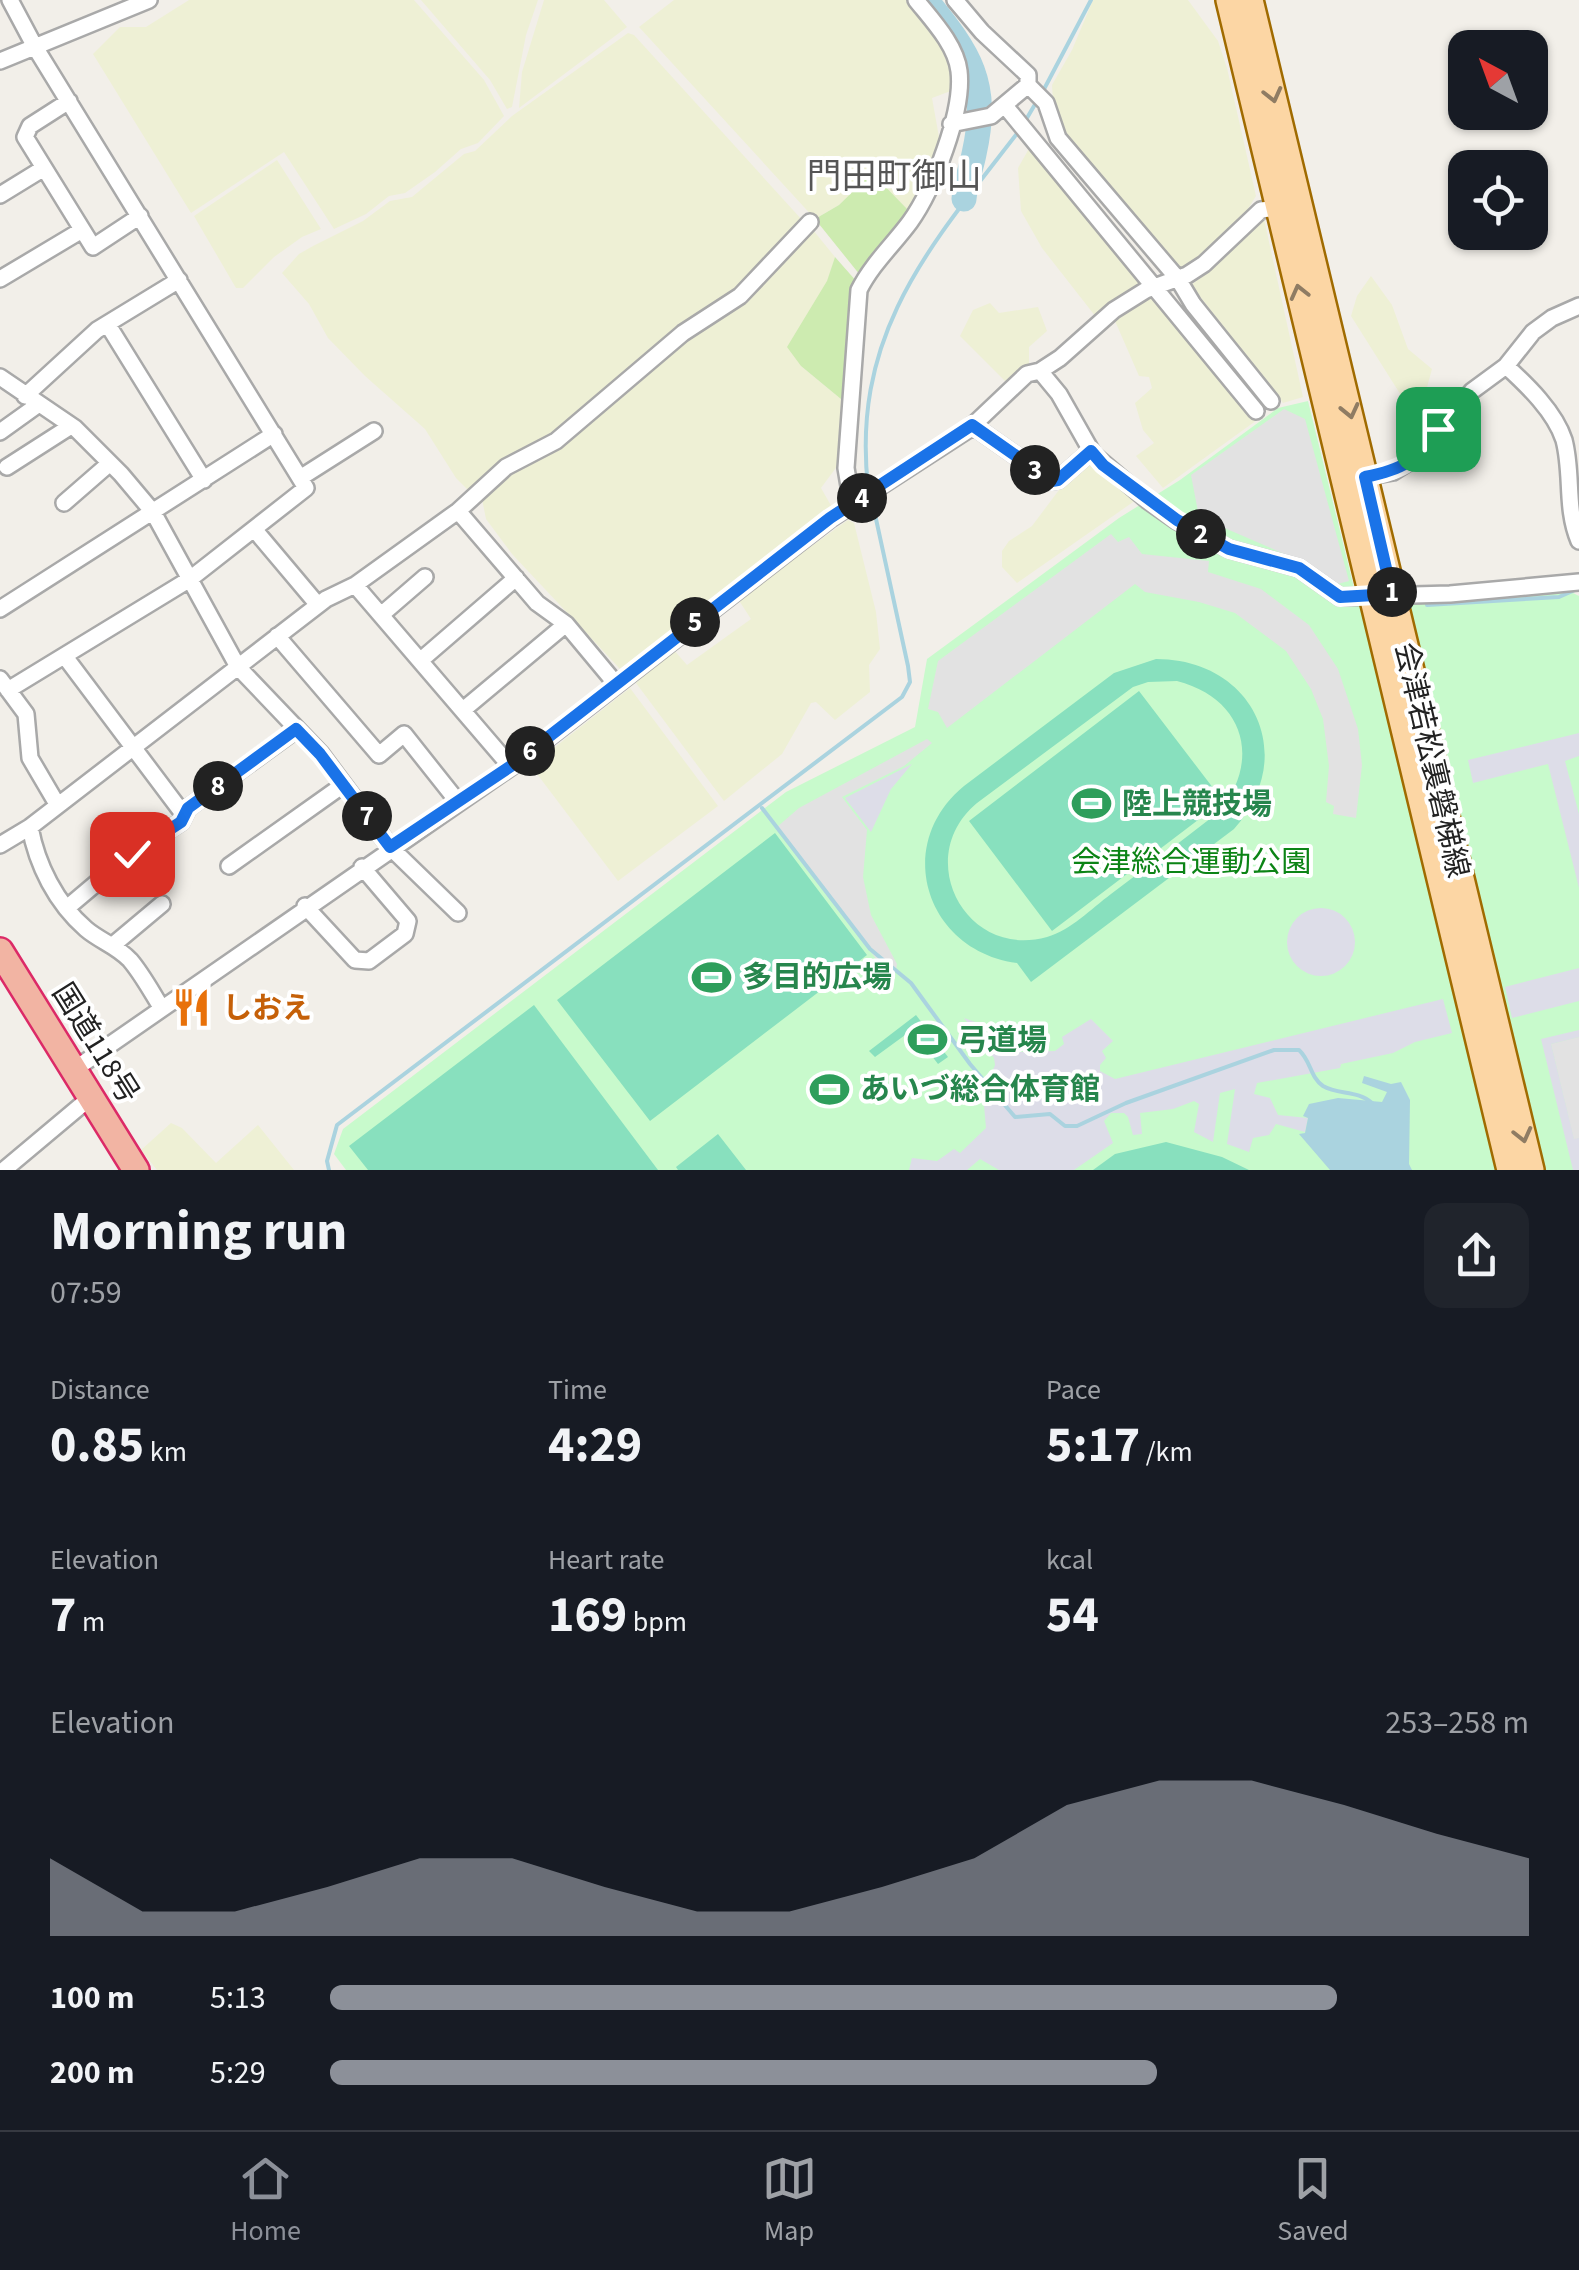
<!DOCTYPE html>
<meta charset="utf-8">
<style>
:root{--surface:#171b24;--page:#20242c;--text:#f1f3f6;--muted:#9ea1a6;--line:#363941;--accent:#8c9099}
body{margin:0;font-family:"Source Sans 3","Noto Sans JP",sans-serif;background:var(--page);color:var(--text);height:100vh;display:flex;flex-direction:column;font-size:38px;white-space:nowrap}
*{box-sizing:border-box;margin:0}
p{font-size:32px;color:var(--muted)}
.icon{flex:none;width:55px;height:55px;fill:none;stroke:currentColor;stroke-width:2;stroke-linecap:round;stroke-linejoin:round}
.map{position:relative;height:1170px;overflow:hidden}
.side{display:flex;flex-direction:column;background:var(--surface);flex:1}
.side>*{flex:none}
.needle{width:65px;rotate:319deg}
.controls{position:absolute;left:1448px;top:30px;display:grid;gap:20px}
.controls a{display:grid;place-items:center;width:100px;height:100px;border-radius:20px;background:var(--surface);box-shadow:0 2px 8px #0004;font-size:50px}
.pin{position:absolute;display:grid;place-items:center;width:85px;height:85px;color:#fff;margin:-42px;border-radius:20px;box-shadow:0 5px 15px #0006}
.km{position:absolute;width:50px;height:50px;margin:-25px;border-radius:50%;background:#222;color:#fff;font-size:28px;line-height:50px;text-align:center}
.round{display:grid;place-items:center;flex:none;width:105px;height:105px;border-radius:20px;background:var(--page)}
.head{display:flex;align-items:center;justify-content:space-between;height:170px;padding:0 50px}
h1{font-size:55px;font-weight:700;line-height:75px}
.stats{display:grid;grid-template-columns:repeat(3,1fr);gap:15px;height:170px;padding:10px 50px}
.stats div{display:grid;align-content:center}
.stats b{font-size:50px;font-weight:700}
.stats small{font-size:28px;font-weight:400}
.stats p{font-size:28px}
.chart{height:280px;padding:20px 50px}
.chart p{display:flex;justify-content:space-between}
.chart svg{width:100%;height:180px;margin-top:10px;fill:var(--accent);opacity:.7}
ul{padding:0 50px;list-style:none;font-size:32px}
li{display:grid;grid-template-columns:160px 120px 1fr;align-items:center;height:75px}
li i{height:25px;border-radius:12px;background:var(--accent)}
.tabs{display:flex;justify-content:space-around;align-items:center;height:140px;border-top:2px solid var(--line);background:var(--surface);font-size:28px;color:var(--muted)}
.tabs a{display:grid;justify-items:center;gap:5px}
.tabs .selected{color:var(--accent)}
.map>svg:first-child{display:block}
.farmland{fill:#eef0d5}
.grass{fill:#cdebb0}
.park{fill:#c8facc}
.pitch{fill:#88e0be;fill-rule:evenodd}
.parking{fill:#e2e2e2}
.plaza{fill:#dddde8}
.water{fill:#aad3df}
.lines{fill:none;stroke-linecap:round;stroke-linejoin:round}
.stream{stroke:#aad3df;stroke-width:4}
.river{stroke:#aad3df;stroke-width:25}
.minor-casing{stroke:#a9a9a9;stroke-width:20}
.primary-casing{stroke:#a06b00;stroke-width:30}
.trunk-casing{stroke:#dc2a67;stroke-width:30}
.minor{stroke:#fff;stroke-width:15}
.primary{stroke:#fcd6a4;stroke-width:25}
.trunk{stroke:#f2b4a3;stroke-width:25}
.oneway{stroke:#8f7c63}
.route-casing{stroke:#fff;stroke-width:20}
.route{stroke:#1a73e8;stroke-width:12}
.labels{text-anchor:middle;stroke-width:8;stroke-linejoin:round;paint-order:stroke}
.street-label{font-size:30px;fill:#222;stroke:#fff}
.leisure-label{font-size:30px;font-weight:bold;fill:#27864d;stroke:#fff;text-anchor:start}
.park-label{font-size:30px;fill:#0c8416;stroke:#fff}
.food-label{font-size:30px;font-weight:bold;fill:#c56008;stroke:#fff;text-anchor:start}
.quarter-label{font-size:35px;fill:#555;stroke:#fff}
</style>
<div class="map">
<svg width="1579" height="1170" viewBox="0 0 1579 1170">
<rect width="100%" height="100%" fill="#f2efe9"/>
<!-- farmland -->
<path class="farmland" d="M189,0h225l70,80 20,36 -26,27 -17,6 -26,23 -30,21 -16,3 -23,18 -32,15 -50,-77 -93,61 -98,-159 27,-27h26z
M421,0h117l-12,35 -14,72 -5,2 -17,-29z
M544,0h60l23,27 -108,81 3,-36z
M674,0h237l41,59 4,30 -24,9 7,39 -10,44 -19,31 -38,-38 -33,31 -24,14 -176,-192z
M1093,0h95l30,41 9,27 29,128 -18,29 -36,35 -24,12 -94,-112 -15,-20 -16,-39 -1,-16 20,-35z
M628,33l6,2 169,186 -64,69 -186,146 -83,56 -14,-14 -31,-49 -60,-53 -37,-38 -19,-34 -27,-31 17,-19 14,-8 50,-25 27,-20 22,-4 52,-43 11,-3 37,-35z
M1031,145l112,141 -47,31 -54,-69 -21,-37 -3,-43z
M277,160l44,69 -19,8 -28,20 -31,31h-7l-42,-72z
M1264,219l39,178 -20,6 -92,-118 17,-13 -1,-5z
M813,230l22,27 -34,109 46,38 -9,61 -17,23 12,21 -212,161 -109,-116 -26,-35 -4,-20 4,-7z
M1371,276l21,29 16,44 24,20 -6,22 -7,6 8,23 -6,7 -70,-111 6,-20z
M1152,293l105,127 -94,68 -27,-32 18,-13 -11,-13 -8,-27 17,-15 -3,-11 -10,-1 -27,-62z
M990,303l9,10 39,-6 9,24 -18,16v18l-23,17 -46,-46 13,-26z
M1089,464l47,36 -119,83 -15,-16v-16l7,-10 23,-15 30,-40z
M848,520l6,3 22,89 4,37 -11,16 1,27 -35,28 -19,-18 -5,1 -29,51 -58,47 -88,-118 37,-34 14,16 64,-46 -13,-20z
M630,688l88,118 -100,75 -87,-115z
M171,1123l11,5 34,35 42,-38 36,45h-137l-16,-20z"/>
<!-- grass -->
<path class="grass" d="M872,173l38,39 -50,63 -45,-56 24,-14z
M835,257l22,25 -10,122 -46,-38 -14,-19 40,-66z"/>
<!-- park -->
<path class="park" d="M1308,401l50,203 205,-16 16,8v574h-1233l-12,-16 9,-25 443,-337 129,-65 12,-68 192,-141 61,-38 98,-72z"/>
<!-- pitch -->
<path class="pitch" d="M1156,659c97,0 144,96 78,170l-203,153 -14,-19c-91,-12 -125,-118 -53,-177l150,-113zM1177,681c66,17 85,77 43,130 -36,28 -73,56 -109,83 -20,15 -40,36 -64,43 -82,23 -135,-80 -70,-134l156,-116 15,-5z
M1139,691l84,110 -171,130 -83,-110z
M775,833l92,122 -217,166 -93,-121z
M534,1005l124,165h-290l-19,-24z
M916,1015l32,42 -10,7 -26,-34 -37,27 -6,-6z
M718,1134l28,36h-68l-2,-3z
M1166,1142l56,15 27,13h-156l22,-16z"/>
<!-- parking -->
<path class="parking" d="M1284,409l21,10 44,162 -19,5 -36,-28 -95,-41 -8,-42z
M1111,534l7,8 11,-5 13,17 67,7 -1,11 53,17 48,36 29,44 20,60 4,36 -6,53 -23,-4 1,-8 -8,-4 3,-36 -6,-47 -12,-30 -25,-38 -51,-38 -36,-11 -54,-10 -10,-8 -188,144 -9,-16 -10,-3 10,-48z
M927,739l5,4 -28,23 -62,31 25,33 -4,47 8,38 26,49 -1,6 -7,6 -112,-149 22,-19z
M1579,1037v101l-5,2 -23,-96z"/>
<!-- plaza -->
<path class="plaza" d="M1579,733v23l-14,5 14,53v74l-31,-124 -75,19 -5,-23z
M912,764l-21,25 -20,43 -26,-34z
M1287 942a34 34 0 1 1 68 0a34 34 0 1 1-68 0Z
M1579,968v33l-67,17 -7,-31z
M1443,999l9,34 -37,9 -22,11 -52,11 -1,4 -83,15 -3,11 16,4 8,17 30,3 -3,14 -29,-8 -7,11 -16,3 -4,14 -22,-8 8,-55 -15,4 -7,49 -19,-10 5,-28 -5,-3 -21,8 -33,4 2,21 -9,1 -5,-18 -4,-4h-13l-7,8 9,22 -39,27h-75l-19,-11 -13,11h-58l3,-12 25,3 17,-12 6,4 26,-25 -3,-34 12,-29 -1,-7 -30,-40 14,5 26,32 15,-3 36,-1 9,-7 -2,-7 29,-18 22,22 -11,10 4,7 -6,7v6l15,8z
M1579,1030v7l-28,7 23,95 5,-1v32h-6l-32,-131z"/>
<!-- water -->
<path class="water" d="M1364,1076l27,8 10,-2 9,18 -1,64 3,6h-82l-31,-36 6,-1 3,-15 -5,-2 6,-12 29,-6 44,4 5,-10 -25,-9z"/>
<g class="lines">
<!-- stream -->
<path class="stream" d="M1042,93l49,-93
M1024,123l13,-22
M868,487c-17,-155 63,-242 151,-356
M1427,605l132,-8 20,-9
M762,808l108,141 41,34 59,81 45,53 35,-3 15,12h12l49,-23 148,-53h25c12,11 11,27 24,36 15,9 35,4 49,17
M329,1170l-2,-9 10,-36 565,-428 8,-15 -2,-16 -37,-170"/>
<!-- river -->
<path class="river" d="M926,0c44,54 64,83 48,154 -3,15 -9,30 -10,45"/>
<defs>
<path id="minor" d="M0,61l149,-61
M1028,85l18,18 12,35 120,141 15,25 78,97
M69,101l-39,25 -5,11 68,110 47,-31
M1006,107l250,304
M951,124l40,-8 37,-31v-10l-46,-43 -27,-32
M0,195l44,-27
M0,279l82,-49
M108,325l96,155
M1506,366c21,19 49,46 58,74 9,34 1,68 15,101
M1040,371l20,-13 54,-48 32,-20 41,-15 17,-11 57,-54 25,-3
M0,377l75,51 46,46 32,38 85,155 83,87 69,93 68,66
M25,396l72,-66 82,-50
M972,425l80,56 6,-1 33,-29
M0,432l39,-28
M7,467l64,-41
M1365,477l28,-5 22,-14 57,-67 34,-25 27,-34 19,-14 27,-12
M300,478l74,-47
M64,503l46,-40
M852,504l-6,-36 13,-178c13,-26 34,-45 51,-68 23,-32 54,-111 49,-151 -3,-26 -27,-51 -43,-71
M458,511l79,92 29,21 50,60
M254,529l64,76
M355,585l156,182
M0,609l274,-175
M381,615l44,-38
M277,636l102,119 25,-21 54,68
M66,658l118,157
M421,660l95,-82
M0,679l26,35 4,44 27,46
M8,690l182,-111 116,-91 -271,-441 -25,-47
M463,710l103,-86
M30,827c7,38 26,76 56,102 14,12 31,17 44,31 12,14 21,31 31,47
M0,845l30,-18 296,-228 29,-14 103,-74 48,-44 50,-26 127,-108 57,-37 70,-74
M229,866l114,-81
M305,906l50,54 14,1 36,-27 3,-13 -46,-54
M68,907l64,-54 49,-31 7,-14 109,-79
M113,945l49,-41
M75,1069l436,-302 319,-248 139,-90 58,-55 13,-3 19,23 34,60 54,46 30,21 52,28 70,19 41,29 110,-3 129,-12
M4,1170l87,-73"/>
<path id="primary" d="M1229,0l281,1170
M1250,0l281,1170"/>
<path id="trunk" d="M0,951l136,219"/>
</defs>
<!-- minor casing -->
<use href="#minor" class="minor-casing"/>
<!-- primary casing -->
<use href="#primary" class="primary-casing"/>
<!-- trunk casing -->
<use href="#trunk" class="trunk-casing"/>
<!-- minor -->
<use href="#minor" class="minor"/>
<!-- primary -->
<use href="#primary" class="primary"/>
<!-- trunk -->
<use href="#trunk" class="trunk"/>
</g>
<!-- one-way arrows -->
<defs><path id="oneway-chevron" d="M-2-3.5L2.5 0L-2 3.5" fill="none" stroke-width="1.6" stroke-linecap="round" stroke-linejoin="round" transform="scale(2.5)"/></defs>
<g class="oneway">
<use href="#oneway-chevron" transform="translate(1273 95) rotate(76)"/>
<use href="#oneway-chevron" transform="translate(1299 292) rotate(-104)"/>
<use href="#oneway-chevron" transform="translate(1350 411) rotate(77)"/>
<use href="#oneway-chevron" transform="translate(1523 1135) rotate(76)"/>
</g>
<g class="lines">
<defs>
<path id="route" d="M132,854l49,-32 7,-14 108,-79 24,25 70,93 121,-81 319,-248 142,-93 80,56 6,-1 33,-29 12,14 74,55 52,29 70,19 41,29 52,-3 -27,-117c40,-8 48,-15 73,-48"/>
</defs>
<!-- route casing -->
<use href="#route" class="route-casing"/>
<!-- route -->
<use href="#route" class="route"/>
</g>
<!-- icons -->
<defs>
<symbol id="stadium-bare" viewBox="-9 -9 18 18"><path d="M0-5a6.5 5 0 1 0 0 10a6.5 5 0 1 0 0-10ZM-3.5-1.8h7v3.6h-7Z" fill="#2e9e5b" stroke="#fff" stroke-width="2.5" paint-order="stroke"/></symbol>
<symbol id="restaurant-bare" viewBox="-9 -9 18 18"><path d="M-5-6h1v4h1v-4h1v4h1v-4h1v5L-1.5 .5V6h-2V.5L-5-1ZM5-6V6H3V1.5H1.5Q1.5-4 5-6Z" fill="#e8710a" stroke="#fff" stroke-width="2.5" paint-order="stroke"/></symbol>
</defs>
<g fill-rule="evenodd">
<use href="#stadium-bare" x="1064" y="776" width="55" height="55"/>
<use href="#stadium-bare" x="684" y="950" width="55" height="55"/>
<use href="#restaurant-bare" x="164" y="980" width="55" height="55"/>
<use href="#stadium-bare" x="900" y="1012" width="55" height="55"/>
<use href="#stadium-bare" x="802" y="1062" width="55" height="55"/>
</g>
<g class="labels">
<!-- street labels -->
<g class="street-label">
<text transform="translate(1432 760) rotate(77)" y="10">会津若松裏磐梯線</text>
<text transform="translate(96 1043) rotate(58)" y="10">国道118号</text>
</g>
<!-- leisure labels -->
<g class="leisure-label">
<text x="1122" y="814">陸上競技場</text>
<text x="742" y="987">多目的広場</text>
<text x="957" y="1050">弓道場</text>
<text x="860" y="1099">あいづ総合体育館</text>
</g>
<!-- park labels -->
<g class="park-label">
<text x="1191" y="872">会津総合運動公園</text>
</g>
<!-- food labels -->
<g class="food-label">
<text x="222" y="1018">しおえ</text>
</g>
<!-- quarter labels -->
<g class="quarter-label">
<text x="894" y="188">門田町御山</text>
</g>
</g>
</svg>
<div class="controls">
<a><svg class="needle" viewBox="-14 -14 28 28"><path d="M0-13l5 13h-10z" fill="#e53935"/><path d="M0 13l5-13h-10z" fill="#9ea1a6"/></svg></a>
<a><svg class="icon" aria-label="locate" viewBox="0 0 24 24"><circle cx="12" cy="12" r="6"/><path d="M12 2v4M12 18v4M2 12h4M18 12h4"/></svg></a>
</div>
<div class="pin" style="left:1438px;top:429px;background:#1e9e55"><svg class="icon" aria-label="arrive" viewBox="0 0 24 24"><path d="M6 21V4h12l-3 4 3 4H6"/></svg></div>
<div class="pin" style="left:132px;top:854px;background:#d93025"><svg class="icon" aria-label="check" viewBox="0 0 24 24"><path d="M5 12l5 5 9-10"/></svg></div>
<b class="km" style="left:1392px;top:592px">1</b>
<b class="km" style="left:1201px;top:534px">2</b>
<b class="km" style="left:1035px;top:470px">3</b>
<b class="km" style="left:862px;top:498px">4</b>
<b class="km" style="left:695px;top:622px">5</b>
<b class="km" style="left:530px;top:751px">6</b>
<b class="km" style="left:367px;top:816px">7</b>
<b class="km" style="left:218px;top:786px">8</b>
</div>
<section class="side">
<div class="head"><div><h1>Morning run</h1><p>07:59</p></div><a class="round"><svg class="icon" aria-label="share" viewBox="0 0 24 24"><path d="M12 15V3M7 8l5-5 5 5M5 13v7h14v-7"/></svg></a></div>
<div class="stats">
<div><p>Distance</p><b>0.85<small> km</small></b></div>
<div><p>Time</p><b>4:29</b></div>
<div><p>Pace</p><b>5:17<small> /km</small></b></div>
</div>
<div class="stats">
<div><p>Elevation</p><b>7<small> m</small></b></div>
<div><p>Heart rate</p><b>169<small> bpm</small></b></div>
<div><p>kcal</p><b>54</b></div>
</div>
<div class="chart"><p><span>Elevation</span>253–258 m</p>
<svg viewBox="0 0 160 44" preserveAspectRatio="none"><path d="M0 44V25L10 38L20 38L30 32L40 25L50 25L60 32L70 38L80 38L90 32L100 25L110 12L120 6L130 6L140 12L150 19L160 25V44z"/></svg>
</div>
<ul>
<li><b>100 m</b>5:13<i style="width:84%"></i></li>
<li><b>200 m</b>5:29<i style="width:69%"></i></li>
</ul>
</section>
<nav class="tabs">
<a class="selected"><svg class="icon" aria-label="home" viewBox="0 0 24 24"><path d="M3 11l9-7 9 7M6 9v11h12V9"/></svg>Home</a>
<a><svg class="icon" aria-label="map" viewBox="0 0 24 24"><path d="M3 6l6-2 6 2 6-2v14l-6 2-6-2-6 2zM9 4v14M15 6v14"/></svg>Map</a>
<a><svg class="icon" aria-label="saved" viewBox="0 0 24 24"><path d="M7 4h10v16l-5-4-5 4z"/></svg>Saved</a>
</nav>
